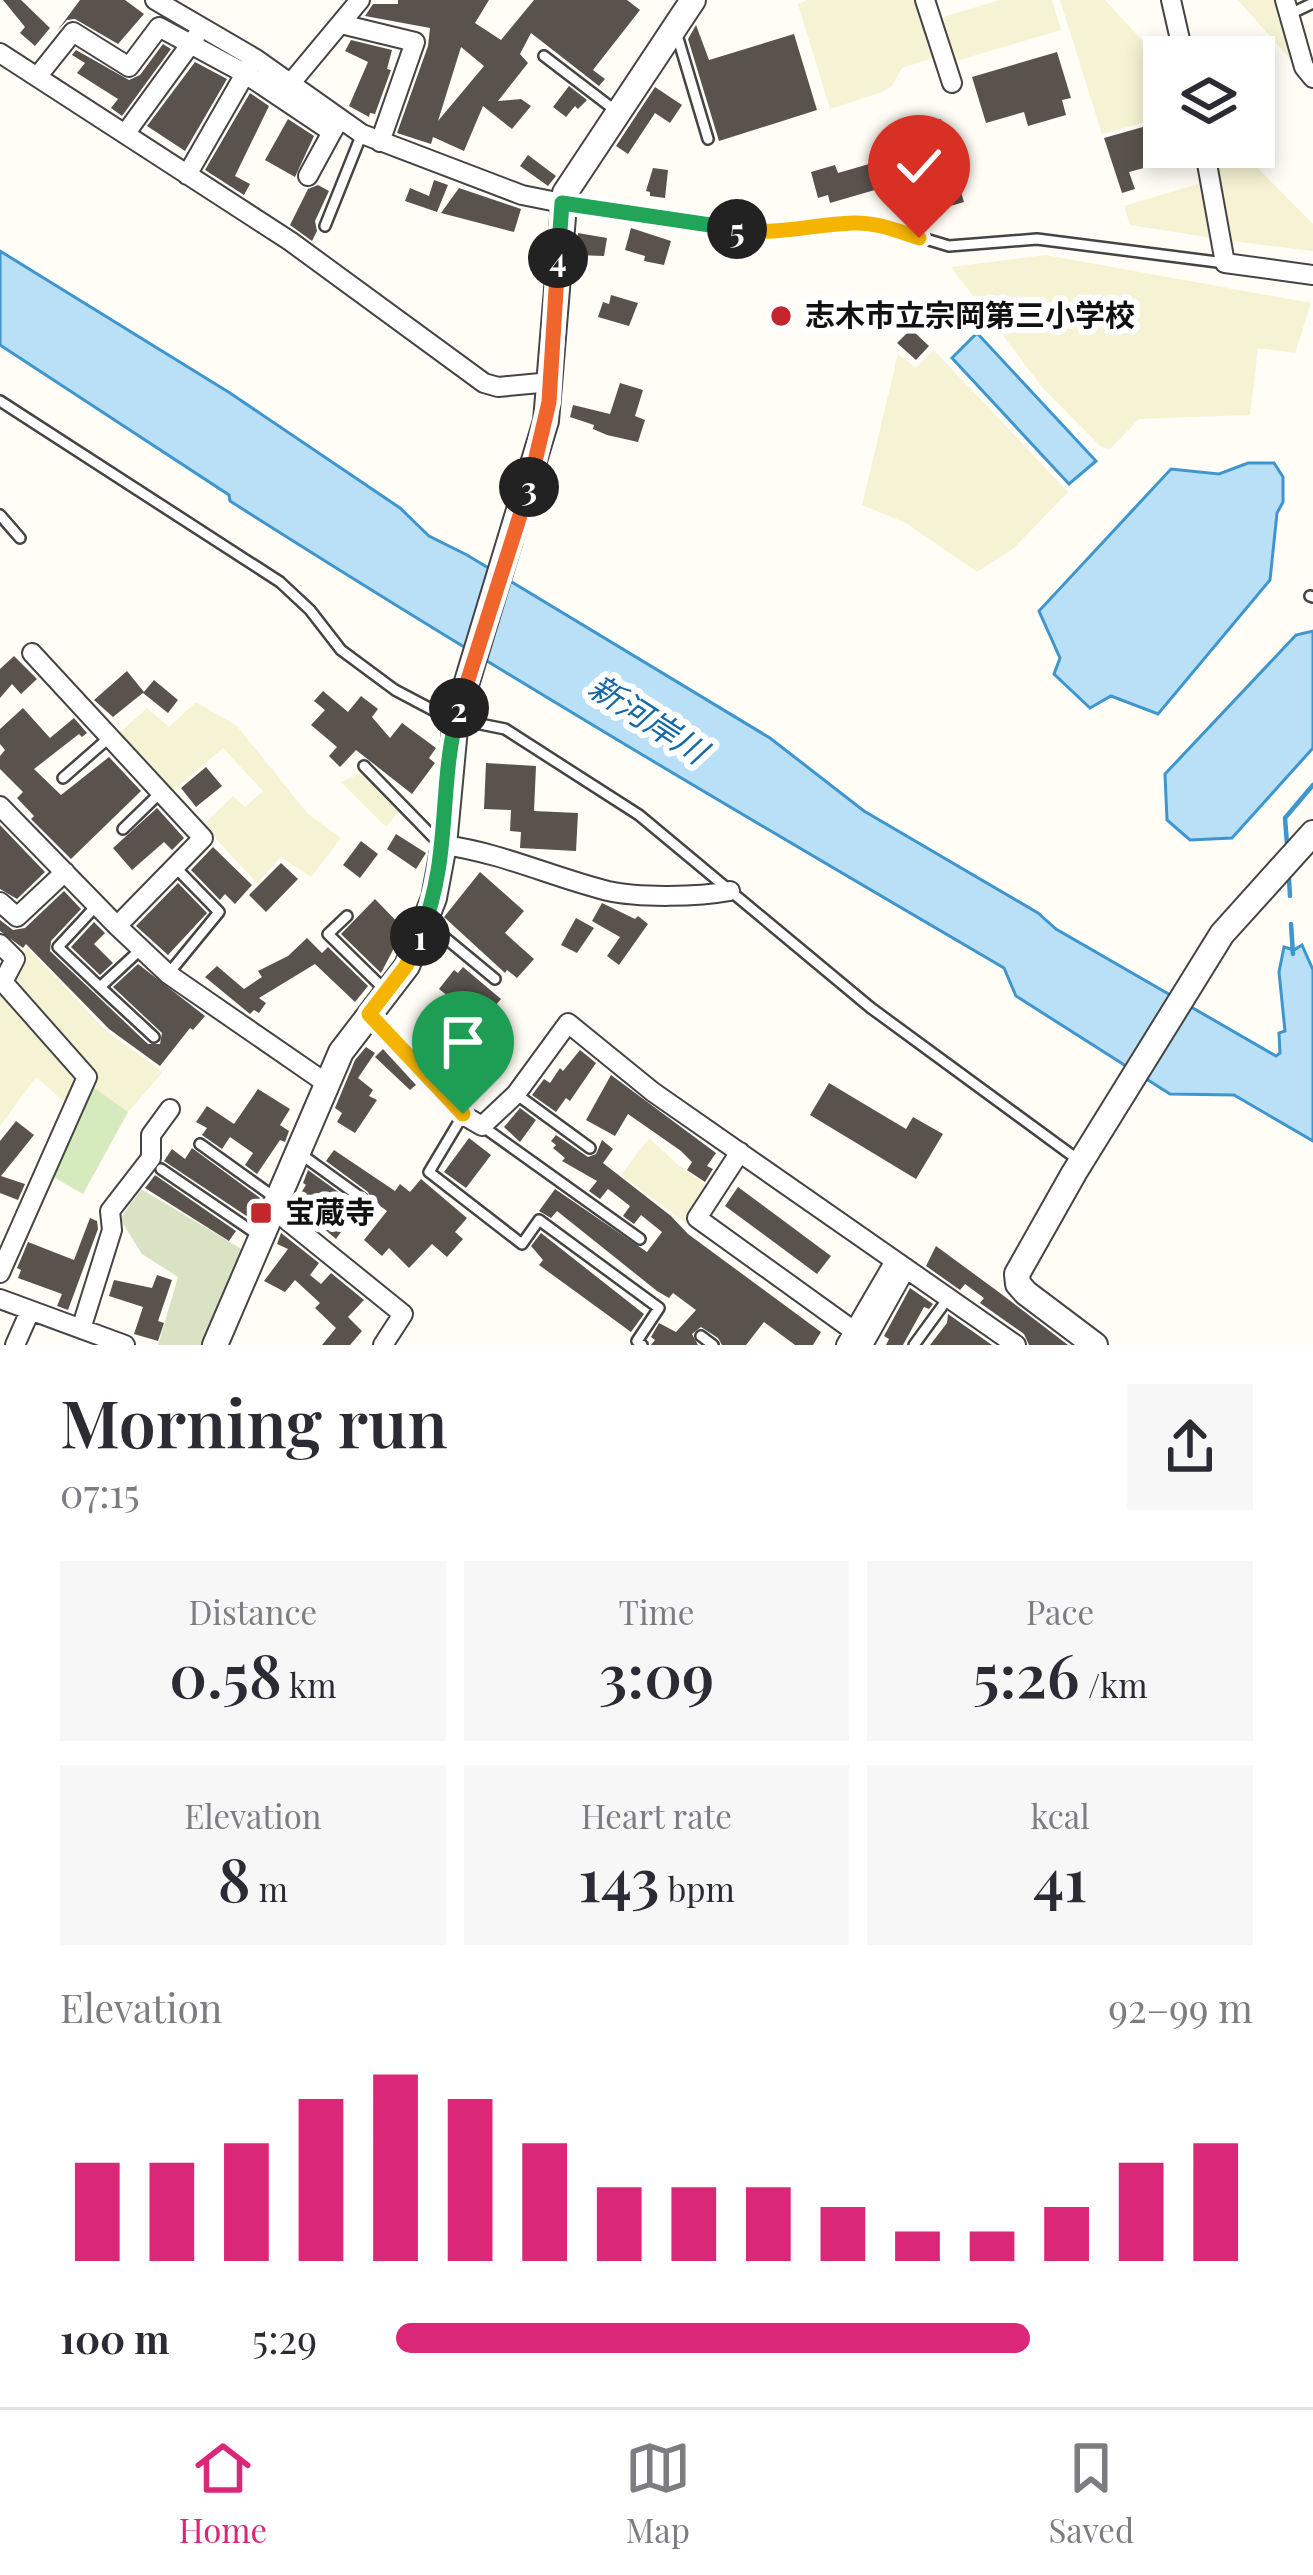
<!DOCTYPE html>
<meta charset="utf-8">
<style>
:root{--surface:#fff;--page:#f7f7f7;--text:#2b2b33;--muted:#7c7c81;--line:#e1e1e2;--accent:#db2777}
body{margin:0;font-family:"Playfair Display","Noto Sans JP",serif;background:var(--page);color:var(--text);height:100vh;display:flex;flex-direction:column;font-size:45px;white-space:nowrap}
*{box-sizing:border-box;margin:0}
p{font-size:39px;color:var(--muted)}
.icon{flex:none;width:66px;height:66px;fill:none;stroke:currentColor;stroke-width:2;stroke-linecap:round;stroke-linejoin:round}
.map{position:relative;height:1345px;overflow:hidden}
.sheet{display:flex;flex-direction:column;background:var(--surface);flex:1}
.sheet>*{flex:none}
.controls{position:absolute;left:1143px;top:36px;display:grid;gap:24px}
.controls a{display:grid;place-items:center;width:132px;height:132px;border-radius:0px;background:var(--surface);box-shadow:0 6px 18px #0003;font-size:60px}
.pin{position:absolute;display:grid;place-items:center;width:102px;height:102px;color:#fff;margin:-123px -51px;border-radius:50% 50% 50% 0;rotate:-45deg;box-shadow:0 0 12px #0007}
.pin .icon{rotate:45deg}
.km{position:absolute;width:60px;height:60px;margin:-30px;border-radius:50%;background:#222;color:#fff;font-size:33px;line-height:60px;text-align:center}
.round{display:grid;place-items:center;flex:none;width:126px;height:126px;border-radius:0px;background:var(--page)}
.headline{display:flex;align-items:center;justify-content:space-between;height:204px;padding:0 60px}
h1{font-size:66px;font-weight:600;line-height:90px}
.figures{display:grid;grid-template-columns:repeat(3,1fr);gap:18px;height:204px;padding:12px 60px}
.figures div{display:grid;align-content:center;border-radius:0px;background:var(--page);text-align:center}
.figures b{font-size:60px;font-weight:600}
.figures small{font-size:33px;font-weight:400}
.figures p{font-size:33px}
.chart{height:336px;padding:24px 60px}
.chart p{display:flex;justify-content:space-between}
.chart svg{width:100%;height:216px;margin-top:12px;stroke:var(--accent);stroke-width:6}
ul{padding:0 60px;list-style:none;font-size:39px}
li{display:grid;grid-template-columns:192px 144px 1fr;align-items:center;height:90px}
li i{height:30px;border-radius:15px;background:var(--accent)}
.tab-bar{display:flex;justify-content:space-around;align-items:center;height:168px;border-top:3px solid var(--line);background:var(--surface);font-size:33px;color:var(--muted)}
.tab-bar a{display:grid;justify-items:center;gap:6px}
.tab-bar .current{color:var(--accent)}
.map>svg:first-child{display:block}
.farmland{fill:#f6f3d4}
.green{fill:#d5ebbd}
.cemetery{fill:#d9e3c4}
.water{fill:#b9e0f7;stroke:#3f96cf;stroke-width:3}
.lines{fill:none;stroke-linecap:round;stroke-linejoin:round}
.stream{stroke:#3f96cf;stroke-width:4.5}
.building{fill:#5a524d;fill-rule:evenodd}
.service-casing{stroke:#444;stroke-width:14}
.minor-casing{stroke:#444;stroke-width:22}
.tertiary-casing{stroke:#444;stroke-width:28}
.service{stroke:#fff;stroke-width:9}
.minor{stroke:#fff;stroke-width:18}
.tertiary{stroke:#fff;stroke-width:24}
.split-1-casing{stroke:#fff;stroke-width:24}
.split-2-casing{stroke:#fff;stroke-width:24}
.split-3-casing{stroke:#fff;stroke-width:24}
.split-4-casing{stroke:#fff;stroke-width:24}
.split-5-casing{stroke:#fff;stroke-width:24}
.split-6-casing{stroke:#fff;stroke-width:24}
.split-1{stroke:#f5b400;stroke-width:15}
.split-2{stroke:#22a559;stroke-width:15}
.split-3{stroke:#f0652b;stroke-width:15}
.split-4{stroke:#f0652b;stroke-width:15}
.split-5{stroke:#22a559;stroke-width:15}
.split-6{stroke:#f5b400;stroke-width:15}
.poi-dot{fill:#c4262e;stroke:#fff;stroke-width:4.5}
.labels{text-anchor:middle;stroke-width:12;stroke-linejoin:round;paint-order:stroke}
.poi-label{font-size:30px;font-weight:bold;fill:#111;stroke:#fff;text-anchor:start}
.water-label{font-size:33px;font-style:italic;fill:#1768a6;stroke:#fff}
</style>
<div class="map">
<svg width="1313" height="1345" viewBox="0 0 1313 1345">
<rect width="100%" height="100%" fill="#fffdf5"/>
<!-- farmland -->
<path class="farmland" d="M807,0h112l17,57 -34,11 -10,18 -12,7 -50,16 -32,-105z
M1000,0h52l9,30 -105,31 -13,-44z
M1060,0h45l59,64v53l-62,17z
M1238,0h39l20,67z
M1210,147h27l76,77v27l-82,-10z
M1205,182l13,57 -88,-14 -6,-19z
M1046,255l265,48 -16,50 -37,-5 -8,67 -111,4 -29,30 -9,-2 -59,-60 -91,-120z
M934,350l134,142 -54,56 -37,24 -71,-49 -44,-18 36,-151 18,14z
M196,702l41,24 71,88 33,24 -30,39 -30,-20 -24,26 -54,-58 30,-29 12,11 18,-16 -40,-43 -52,45 -53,-59 29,-26 22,19z
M361,773l37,39 -12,15 -45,-45z
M27,947l79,84 57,41 -35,40 -39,-28 -79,-107z
M0,986l79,85 -10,35 -33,-29 -36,49z
M649,1138l29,27 32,23 -23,36 -66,-49z"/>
<!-- green -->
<path class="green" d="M89,1084l39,28 -45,82 -35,-20z"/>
<!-- cemetery -->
<path class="cemetery" d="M141,1189l104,62 -43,94h-44l20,-68 -36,-23 -22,-35z"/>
<!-- water -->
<path class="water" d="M0,251l230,142 170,115 29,28 38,19 303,183 94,73 174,102 18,16 220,127 4,-3 -1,-20 6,-2 -6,-59 5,-25 10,3 8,-5 11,25v171l-79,-46 -64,-1 -154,-98 -12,-28c-260,-152 -520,-305 -774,-467l-1,-6 -229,-150z
M977,333l119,128 -27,23 -117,-126z
M1248,463h26l9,14v25l-6,11 -7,67 -112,134 -47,-18 -21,12 -36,-34 6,-16 -21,-47 132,-142 48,5z
M1313,631v117l-81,90 -42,2 -23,-20 -2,-46 131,-139z"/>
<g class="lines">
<!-- stream -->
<path class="stream" d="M1287,844l-2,-26 28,-33
M1289,879l1,17
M1291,924l2,30"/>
</g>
<!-- building -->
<path class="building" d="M3,0h18l29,28 -15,18 -15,-13 5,-6z
M80,0h45l19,14 -26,30 -43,-25 -8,1 -10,11z
M398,0h91l-14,23 26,17 33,-40h93l13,10 -47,60 12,9 -6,7 -68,-53 -11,21 8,9 -30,38 23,-2 10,7 -19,23 -29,-23 -19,45 -31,-14 -2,7 -34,-11 31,-87 2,-18 -65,-12 8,-12h25zM461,47l23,19 -46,55z
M696,25l13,35 85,-26 23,76 -98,31 -31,-102z
M351,40l41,10 -5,19 4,1 -16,44 -5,-1 -1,4 -20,-11 19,-44 -23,-11z
M163,44l8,5 -49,67 -11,-8 7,-9 -41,-26 8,-10 -13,-8 4,-5 53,30 11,-5z
M1057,52l14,46 -9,2 4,15 -38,11 -4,-14 -38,11 -14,-46z
M195,62l32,17 -42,72 -38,-25z
M569,86l18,14 -9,9 -3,-3 -9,11 -13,-10z
M655,87l27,18 -12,18 -15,-10 -27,41 -12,-8z
M250,93l19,13 -34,70 15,8 -6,11 -39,-25z
M288,119l26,17 -19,41 -30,-17z
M941,119l4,13 7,-2 13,44 -9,2 8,26 -38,11 -10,-35 -86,25 -2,-8 -10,3 -7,-26 24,-7 3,8 69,-20 -7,-22z
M1164,121v26h27l1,8 -63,17 6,17 -13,4 -18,-55z
M528,155l28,21 -8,10 -28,-20z
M653,168l15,2 -3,28 -15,-2v-4l-4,-1z
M434,180l14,5 -11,27 -32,-11 5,-13 19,8z
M318,185l11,6 -14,30 2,10 -5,10 -22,-16 18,-36z
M459,188l62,21 -7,23 -73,-19z
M631,228l40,13 -7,24 -20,-4 1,-5 -20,-6z
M578,233l29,5 -3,18 -28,-1z
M611,295l27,8 -9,23 -31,-9 5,-15 6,2z
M911,329l18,17 -13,14 -19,-17z
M620,383l23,7 -8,26 10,4 -7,22 -31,-7 -14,-6 1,-4 -24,-8 3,-12 37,9z
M14,656l23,23 -16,15 -9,-10 -12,14v-29z
M127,671l17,21 -31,25 -19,-17z
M154,680l24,20 -10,13 -25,-20z
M323,691l25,21 13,-16 17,13 -6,8 18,21 12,-15 34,25 -7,10 6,5 -23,31 -56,-44 -16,17 -11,-11 8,-9 -26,-22 14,-15 -11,-9z
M23,708l27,30 24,-20 13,15 -5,4 -3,-3 -45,35 27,26 48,-38 32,34 -70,68 -40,-40 3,-3 -17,-18 6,-6 -23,-23v-13l5,-6 -5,-6v-15z
M486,763l50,3 -2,45 44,2 -2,38 -56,-3 1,-16 -11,-1 1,-21 -27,-1z
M206,767l16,19 -26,21 -15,-19z
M157,808l27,30 -12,12 -8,-8 -32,28 -19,-22z
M0,825l45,47 -28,27 -17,-10z
M396,834l30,19 -10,16 -29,-20z
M361,841l17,13 -18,24 -17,-13z
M213,847l39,38 -17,19 -10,-10 -5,6 -29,-30z
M281,863l17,16 -32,33 -17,-17z
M480,872l44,39 -19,22 29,26 -17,19 -10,-8 -2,3 -61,-56z
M178,883l29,30 -39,42 -32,-29z
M64,891l17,18 -30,32 -1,10 98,93h12l2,-11 -49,-46 25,-23 67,52 -12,14 -3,-2 -30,38 -51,-37 -83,-85 -3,4 -23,-17v-11l13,10 12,-2z
M375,899l29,30 -23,44 -40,-39z
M602,903l33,16 3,-3 10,8 -29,41 -12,-9 13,-19 -28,-16z
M576,918l18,10 -17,25 -16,-8z
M94,922l11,11 -11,11 19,19 -13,12 -29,-28z
M307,938l15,15 6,-6 40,39 -13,16 -40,-38 -56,34 7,5 -7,10 -5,-3 -4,4 -45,-37 12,-11 27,23 18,-12 -4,-6 30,-15z
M463,967l38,32 -20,23 -42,-33 15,-19 4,3z
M477,1024l31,27 -32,43 -28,-25 4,-5 -4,-3z
M366,1047l9,6 -17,25 15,12 -4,6 8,4 -22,33 -18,-11 5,-9 -7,-5 20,-48z
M383,1049l33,36 -6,5 -35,-33z
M580,1050l16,13 -26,38 -4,-3 -10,14 -24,-17 12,-16 6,4 10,-15 3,3z
M611,1075l105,78 -9,13 6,3 -8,13 -18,-12 5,-8 -11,-11 -53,-37 -13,22 -29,-16z
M829,1083l77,46 7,-12 30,17 -27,45 -106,-64z
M258,1089l32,20 -10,16 9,6 -4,11 -5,-2 -23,34 -12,-9 8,-12 -23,-16 -8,12 -20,-14 5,-7 -11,-6 11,-16 27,18z
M520,1108l16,12 -16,22 -16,-15z
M16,1121l18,14 -33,41 24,8 -7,16 -18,-7v-52z
M556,1135l32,22 8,-3 6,-14 11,9 -10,14 68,53 17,18 133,98 -8,13h-18l-31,-23 -18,23h-24l-4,-7 -17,-11 -9,7 6,11h-47l4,-5 -4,-3 8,-14 17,9 20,-22 -23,-17 -4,5 -12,-7 -100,-80 -6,7 -12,-7 16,-22 92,63 15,-20 -21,-17 -7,9 -11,-8 7,-10 -22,-17 -8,10 -11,-8 8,-10 -35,-20 3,-3 -12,-10 3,-3 -5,-4z
M469,1138l22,17 -25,33 -22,-16z
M192,1148l68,50 -9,21 -87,-58 8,-12 13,10z
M334,1150l61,41 5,-7 10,8 11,-13 46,39 -12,14 8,7 -16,18 -15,-13 -23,24 -20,-20 -7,8 -18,-16 23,-29 -15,-11 -4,-8 -42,-31z
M308,1170l51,37 -23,32 -32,-27 -1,4 -11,-9 14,-22 -3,-2z
M155,1175l81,56 -7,10 -84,-53z
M738,1187l93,69 -14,18 -92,-68z
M90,1218l7,3 1,8 -30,81 -11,-4 5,-12 -44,-16 3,-8 -4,-2 11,-26 46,18z
M281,1233l38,30 -9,12 11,9 10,-11 33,27 -16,17 14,14 -12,14h-28l14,-17 -21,-20 5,-5 -25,-23 -10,12 -21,-11 24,-32 -11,-5z
M541,1233l103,81 -13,18 -92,-67 4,-5 -12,-14z
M936,1246l64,47 68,52h-39l-5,-11 -44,-31 4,-5 -19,-14 -5,6 -34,-24z
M157,1275l15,5 -14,41 6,2 -6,18 -24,-7 9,-27 -34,-11 5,-16 38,8z
M910,1288l23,16 -4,5 -5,-2 -21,38h-17l3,-6 -5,-3z
M948,1314l44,31h-62l17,-22z"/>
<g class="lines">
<defs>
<path id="service" d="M1290,14l23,-11
M677,35l31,104
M544,56l72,55
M567,203l179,28 59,-1 50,-8 24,3 70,21 88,-7 188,24
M325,226l36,-90
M0,401l280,181 30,28 31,40 54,40 51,27 59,12 134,86 232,193 206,151
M0,515l20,23
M1310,596l3,1
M364,766l75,77
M63,778l48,-42
M123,829l37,-36
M97,905l-39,42 42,40 40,-37
M347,916l-19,18 56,55
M426,922l69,57
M169,973l50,-61 -46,-47
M100,987l54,50
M516,1094l74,54
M463,1115l-34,57 93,72 17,-24 120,88 -22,33 5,4
M482,1126l158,113
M200,1144l74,53
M302,1155l61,44
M161,1169l100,68
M701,1336l12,9
M914,1345l35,-48"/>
<path id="minor" d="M155,0l101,59 106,75 160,61 40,8
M925,0l27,83
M1171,0l13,57
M1285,0l19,67 9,11
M341,24l74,18 -35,100
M0,53l290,188 194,142 14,4 53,-5
M37,77l36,-45 56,35 30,-40 85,46 88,59 7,-12
M290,84l70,-84
M125,134l70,-96
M1204,147l21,116 88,12
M187,175l62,-108
M308,176l24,-44
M32,653l171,185 -86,88 51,48 158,109
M0,806l117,120
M444,845c58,8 108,32 164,46 31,7 90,6 122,0
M0,902l17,15 48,-45
M0,944l15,15 -12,23 84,95 -87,196
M369,1014l94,101 19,11 34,-32 52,-71 85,69 363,253
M740,1152l-43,66 157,113
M273,1209l130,105 -20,31
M0,1299l125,46
M81,1329l31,-99 -2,-19 41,-53v-23l19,-26
M15,1345l15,-34
M846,1345l49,-84
M863,1345l43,-77"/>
<path id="tertiary" d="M215,1345l126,-293 66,-86 27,-68 10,-53 12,-127 90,-297 19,-228 128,-193
M1095,1345l-69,-52 -8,-9 -1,-10 57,-101 148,-239 91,-101"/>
</defs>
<!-- service casing -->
<use href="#service" class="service-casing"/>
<!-- minor casing -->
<use href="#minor" class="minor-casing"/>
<!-- tertiary casing -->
<use href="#tertiary" class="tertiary-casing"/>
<!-- service -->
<use href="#service" class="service"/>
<!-- minor -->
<use href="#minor" class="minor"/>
<!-- tertiary -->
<use href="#tertiary" class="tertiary"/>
</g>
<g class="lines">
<defs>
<path id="split-1" d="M420,936l-14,30 -37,48 94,100"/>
<path id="split-2" d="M420,936c33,-81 17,-150 39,-228"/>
<path id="split-3" d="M459,708l70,-221"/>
<path id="split-4" d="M529,487l20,-85 9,-144"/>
<path id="split-5" d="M558,258l4,-55 175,26"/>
<path id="split-6" d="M737,229c40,7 76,-5 116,-6 23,-1 45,8 66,15"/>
</defs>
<!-- split-1 casing -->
<use href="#split-1" class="split-1-casing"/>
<!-- split-2 casing -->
<use href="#split-2" class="split-2-casing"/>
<!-- split-3 casing -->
<use href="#split-3" class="split-3-casing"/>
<!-- split-4 casing -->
<use href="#split-4" class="split-4-casing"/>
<!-- split-5 casing -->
<use href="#split-5" class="split-5-casing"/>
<!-- split-6 casing -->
<use href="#split-6" class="split-6-casing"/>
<!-- split-1 -->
<use href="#split-1" class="split-1"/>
<!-- split-2 -->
<use href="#split-2" class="split-2"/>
<!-- split-3 -->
<use href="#split-3" class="split-3"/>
<!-- split-4 -->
<use href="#split-4" class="split-4"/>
<!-- split-5 -->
<use href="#split-5" class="split-5"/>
<!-- split-6 -->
<use href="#split-6" class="split-6"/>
</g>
<!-- markers -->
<g class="poi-dot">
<circle cx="781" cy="316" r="12"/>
<rect x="249" y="1201" width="24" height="24" rx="6"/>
</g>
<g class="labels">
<!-- poi labels -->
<g class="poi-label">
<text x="805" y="326">志木市立宗岡第三小学校</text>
<text x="285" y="1223">宝蔵寺</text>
</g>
<!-- water labels -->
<g class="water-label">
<text transform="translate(648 719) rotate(33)" y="12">新河岸川</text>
</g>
</g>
</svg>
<div class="controls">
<a><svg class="icon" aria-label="layers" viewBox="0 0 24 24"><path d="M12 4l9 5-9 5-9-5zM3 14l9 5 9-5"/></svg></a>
</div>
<div class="pin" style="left:463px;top:1114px;background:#1e9e55"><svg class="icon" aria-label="arrive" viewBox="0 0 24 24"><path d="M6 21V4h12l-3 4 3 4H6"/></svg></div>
<div class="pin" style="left:919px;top:238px;background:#d93025"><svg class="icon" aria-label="check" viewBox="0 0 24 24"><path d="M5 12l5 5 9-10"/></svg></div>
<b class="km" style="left:420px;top:936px">1</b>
<b class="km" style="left:459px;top:708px">2</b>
<b class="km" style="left:529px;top:487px">3</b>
<b class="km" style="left:558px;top:258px">4</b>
<b class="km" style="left:737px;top:229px">5</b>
</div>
<section class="sheet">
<div class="headline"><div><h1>Morning run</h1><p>07:15</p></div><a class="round"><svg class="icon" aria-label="share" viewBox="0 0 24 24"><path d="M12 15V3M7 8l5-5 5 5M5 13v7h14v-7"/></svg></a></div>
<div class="figures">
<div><p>Distance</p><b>0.58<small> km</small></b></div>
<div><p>Time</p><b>3:09</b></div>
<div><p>Pace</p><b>5:26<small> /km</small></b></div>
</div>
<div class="figures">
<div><p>Elevation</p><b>8<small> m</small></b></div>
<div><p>Heart rate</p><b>143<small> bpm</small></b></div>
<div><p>kcal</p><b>41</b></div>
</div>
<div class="chart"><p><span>Elevation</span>92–99 m</p>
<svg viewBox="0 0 160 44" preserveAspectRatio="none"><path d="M5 44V24M15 44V24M25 44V20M35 44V11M45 44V6M55 44V11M65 44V20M75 44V29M85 44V29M95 44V29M105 44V33M115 44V38M125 44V38M135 44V33M145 44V24M155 44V20"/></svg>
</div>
<ul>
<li><b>100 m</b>5:29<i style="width:74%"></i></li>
</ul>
</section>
<nav class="tab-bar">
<a class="current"><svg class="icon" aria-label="home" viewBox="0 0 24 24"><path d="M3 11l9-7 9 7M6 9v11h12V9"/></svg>Home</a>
<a><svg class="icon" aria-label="map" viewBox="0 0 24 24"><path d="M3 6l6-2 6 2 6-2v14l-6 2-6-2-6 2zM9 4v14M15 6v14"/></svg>Map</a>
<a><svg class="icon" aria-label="saved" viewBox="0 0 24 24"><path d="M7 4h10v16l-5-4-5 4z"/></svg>Saved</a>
</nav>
